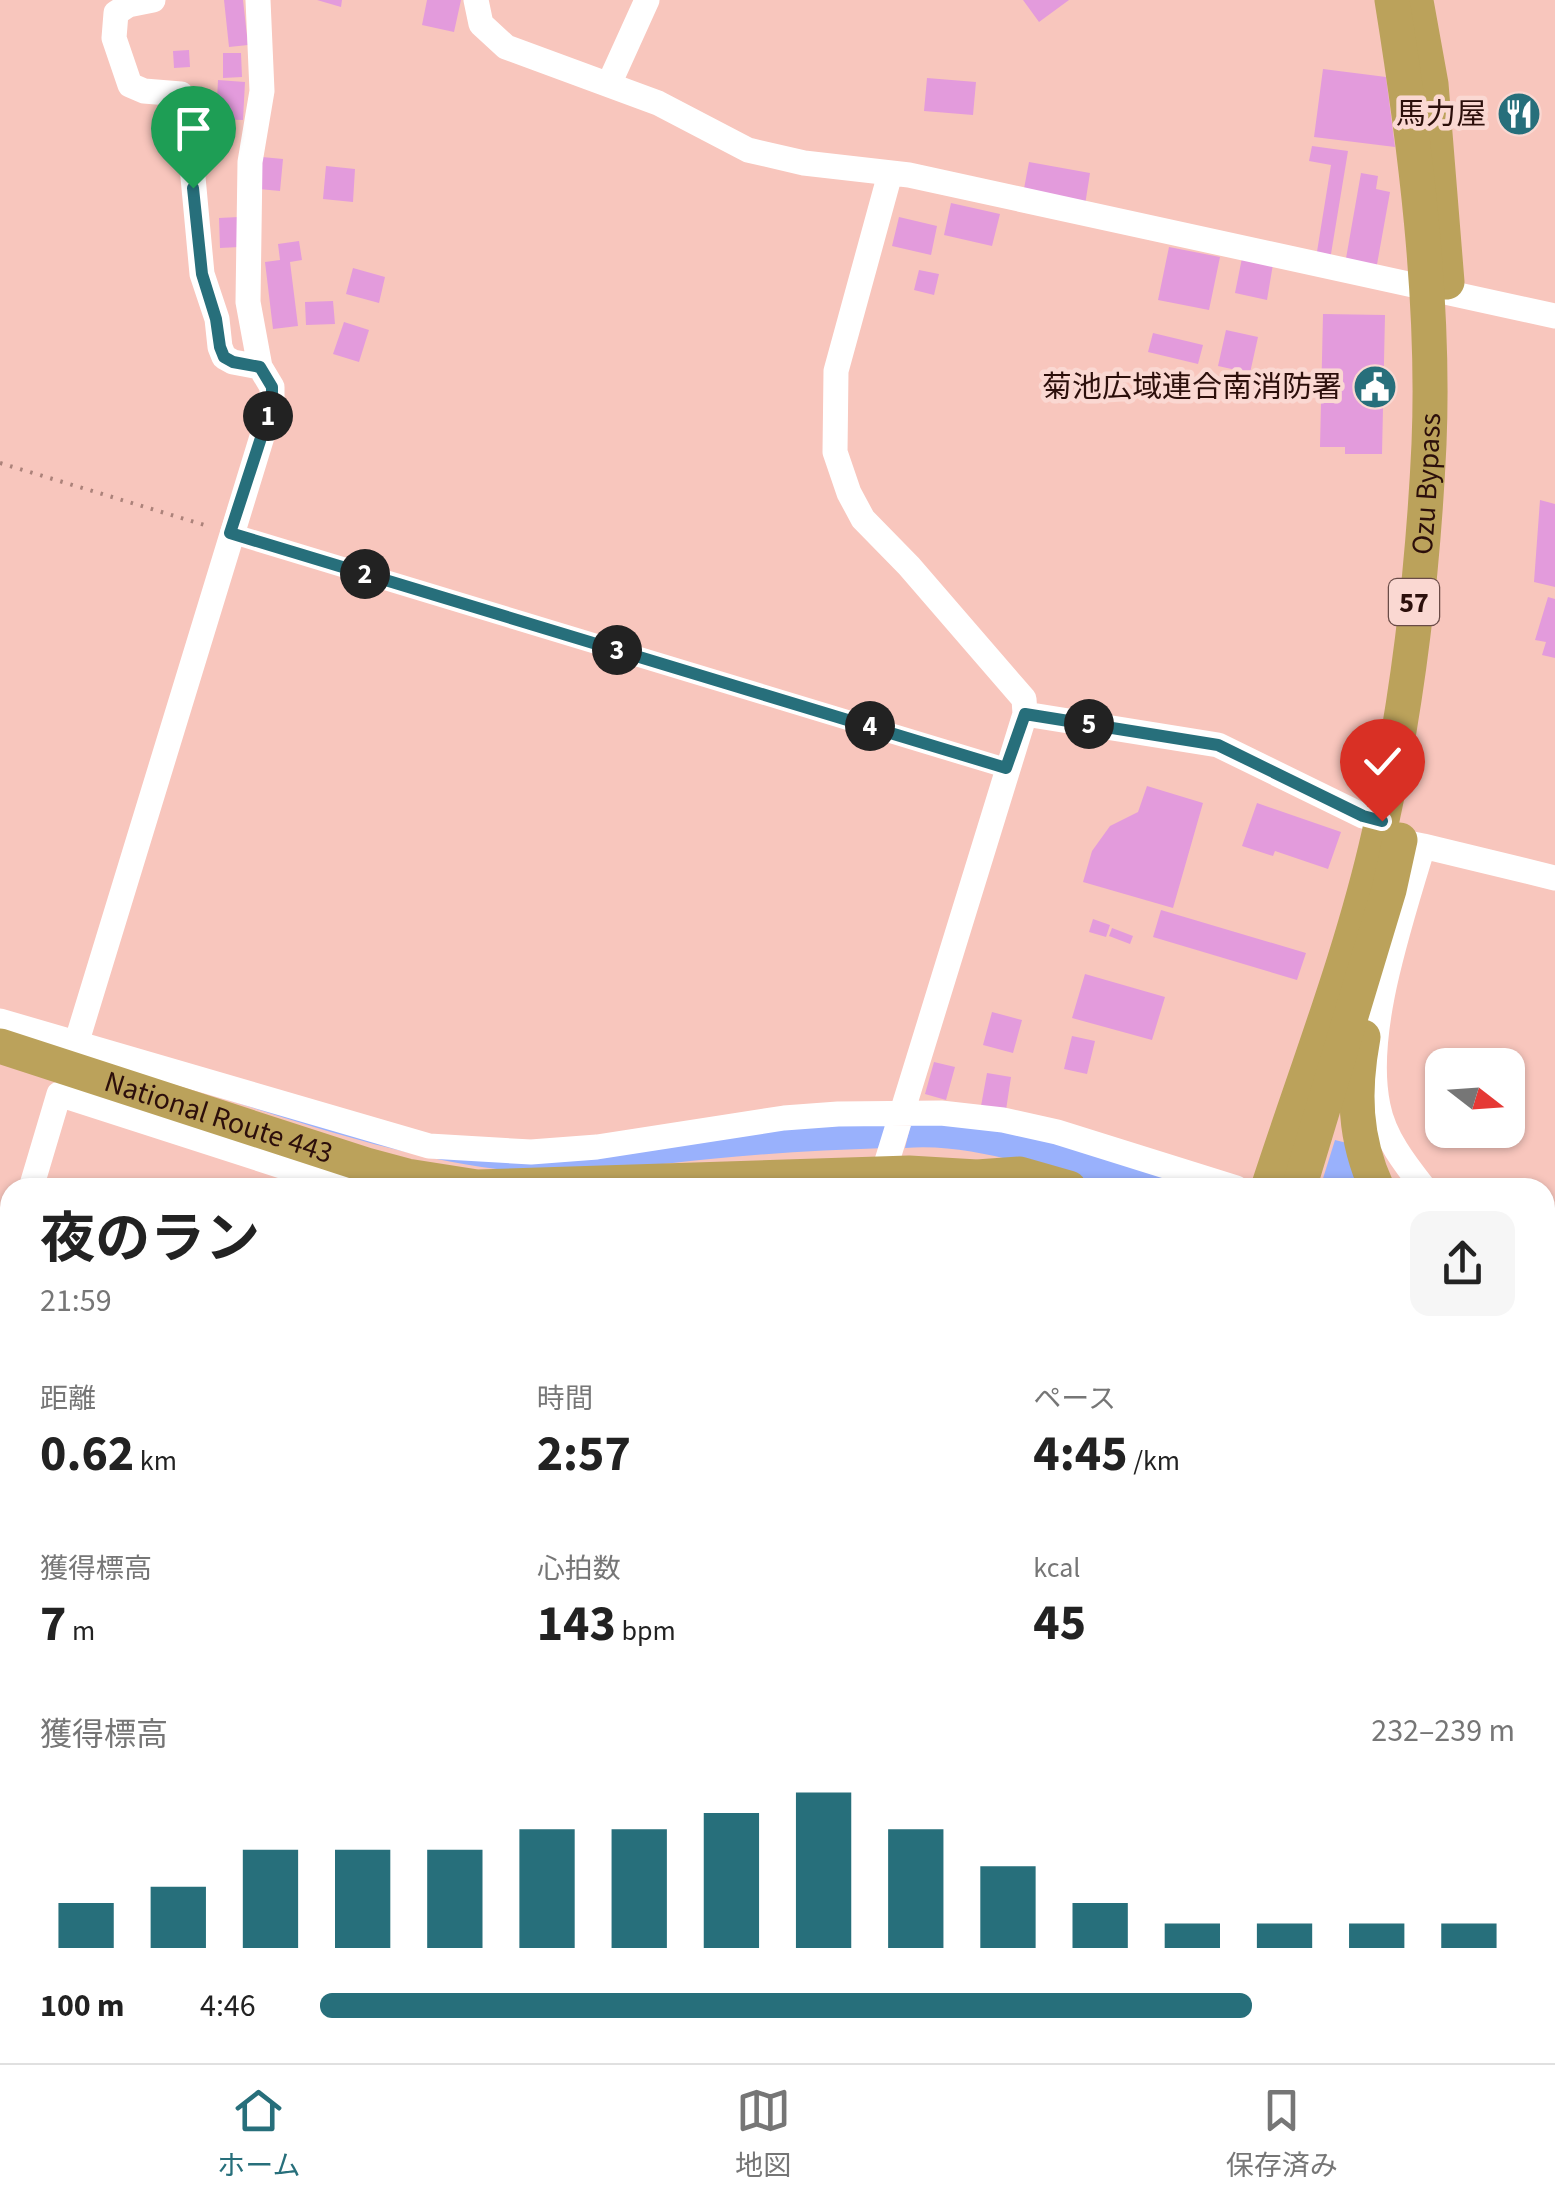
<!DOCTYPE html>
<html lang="ja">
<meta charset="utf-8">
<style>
:root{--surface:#fff;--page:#f6f6f6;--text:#222;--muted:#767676;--line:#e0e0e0;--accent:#276f7b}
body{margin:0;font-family:"Source Sans 3","Noto Sans JP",sans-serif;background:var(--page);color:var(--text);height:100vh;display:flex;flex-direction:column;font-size:38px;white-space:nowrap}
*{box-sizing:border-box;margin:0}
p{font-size:32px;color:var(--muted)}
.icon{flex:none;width:55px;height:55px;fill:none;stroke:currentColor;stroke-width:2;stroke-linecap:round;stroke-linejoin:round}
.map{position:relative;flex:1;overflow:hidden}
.drawer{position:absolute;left:0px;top:1178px;width:1555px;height:888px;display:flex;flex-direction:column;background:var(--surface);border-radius:30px 30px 0 0;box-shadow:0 2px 8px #0004}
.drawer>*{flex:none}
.needle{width:65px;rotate:107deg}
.controls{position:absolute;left:1425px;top:1048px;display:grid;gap:20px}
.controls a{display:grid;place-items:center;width:100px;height:100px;border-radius:20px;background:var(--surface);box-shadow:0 2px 8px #0004;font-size:50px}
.pin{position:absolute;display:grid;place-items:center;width:85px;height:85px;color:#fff;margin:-102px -42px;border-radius:50% 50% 50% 0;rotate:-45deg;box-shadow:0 0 10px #0007}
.pin .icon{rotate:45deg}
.km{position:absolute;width:50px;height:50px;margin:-25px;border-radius:50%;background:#222;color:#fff;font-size:28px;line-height:50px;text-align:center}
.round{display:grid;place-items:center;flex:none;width:105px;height:105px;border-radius:20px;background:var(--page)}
.headline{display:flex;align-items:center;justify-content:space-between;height:170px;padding:0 40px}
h1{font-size:55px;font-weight:700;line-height:75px}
.metrics{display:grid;grid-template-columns:repeat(3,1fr);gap:15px;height:170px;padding:10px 40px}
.metrics div{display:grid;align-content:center}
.metrics b{font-size:50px;font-weight:700}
.metrics small{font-size:28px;font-weight:400}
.metrics p{font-size:28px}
.chart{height:280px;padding:20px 40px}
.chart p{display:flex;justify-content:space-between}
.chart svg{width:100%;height:180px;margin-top:10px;stroke:var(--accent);stroke-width:6}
ul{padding:0 40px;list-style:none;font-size:32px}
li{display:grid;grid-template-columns:160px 120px 1fr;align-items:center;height:75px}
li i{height:25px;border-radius:12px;background:var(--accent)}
.tab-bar{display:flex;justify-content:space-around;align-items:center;height:140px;border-top:2px solid var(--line);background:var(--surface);font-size:28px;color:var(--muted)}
.tab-bar a{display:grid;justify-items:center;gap:5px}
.tab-bar .on{color:var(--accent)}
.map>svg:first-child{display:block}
.green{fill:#99b1fc}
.building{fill:#e39bdc}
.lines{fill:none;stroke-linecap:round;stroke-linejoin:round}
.path{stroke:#ac827a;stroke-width:4;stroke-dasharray:2.5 8;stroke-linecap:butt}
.minor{stroke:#fff;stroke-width:25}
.highway{stroke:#bba25b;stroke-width:35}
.rail-casing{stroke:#78534d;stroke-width:9}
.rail{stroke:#fad8d2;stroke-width:5;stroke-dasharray:15;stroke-linecap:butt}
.route-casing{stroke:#fff;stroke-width:20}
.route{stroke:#276f7b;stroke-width:12}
.labels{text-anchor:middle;stroke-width:9;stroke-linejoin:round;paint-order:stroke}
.shield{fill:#fad8d2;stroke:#6a4b47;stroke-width:2.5}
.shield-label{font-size:28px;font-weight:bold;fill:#2c0f0b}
.poi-label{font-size:30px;fill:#2c0f0b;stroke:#fad8d2;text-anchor:end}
.street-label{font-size:30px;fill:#2c0f0b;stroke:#fad8d2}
</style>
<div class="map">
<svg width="1555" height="2063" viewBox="0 0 1555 2063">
<rect width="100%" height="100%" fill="#f8c6bd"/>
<!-- green -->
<path class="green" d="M181,1085l273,69 367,-34 69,6 -5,22c-58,2 -117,5 -175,11 -70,7 -142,18 -213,10 -107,-14 -213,-52 -316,-84z
M912,1119l106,11 199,57c-30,0 -63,5 -93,0 -73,-11 -143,-45 -219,-39z
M1335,1140l20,5 17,42 -52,1z"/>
<!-- building -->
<path class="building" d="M224,0h19l5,45 -19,2z
M317,0h25l-1,7z
M427,0h34l-7,32 -32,-7z
M1023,0h46l-30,22z
M189,50l1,17 -16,1 -1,-17z
M223,53h18l1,24 -19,1z
M1323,69l63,8 9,70 -81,-10z
M927,78l49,4 -3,33 -49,-4z
M218,80l27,2 -2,38 -27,-1z
M1312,146l36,5 -18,109 -14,-2 15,-93 -22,-4z
M262,157l21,2 -3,32 -21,-2z
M1029,162l61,11 -5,32 -62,-11z
M326,166l29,3 -2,33 -30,-3z
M1361,173l17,3 -2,13 14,3 -14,78 -31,-6z
M951,203l49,11 -8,32 -48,-11z
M239,217v30l-19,1 -1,-30z
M899,217l38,9 -6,29 -39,-9z
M299,241l3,19 -12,2 8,64 -25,3 -8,-67 15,-2 -2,-16z
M1169,247l51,10 -11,53 -51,-10z
M1242,258l31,6 -6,36 -32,-7z
M353,268l32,9 -6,26 -33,-9z
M919,270l20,4 -5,21 -20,-5z
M333,301l2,23 -29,1 -1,-23z
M1323,314l62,1 -3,139h-37v-7h-25z
M344,322l25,8 -10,32 -26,-8z
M1226,330l32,7 -8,36 -32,-7z
M1153,333l50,12 -5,19 -50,-12z
M1540,500l15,4v83l-21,-5z
M1548,597l7,2v59l-13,-3 4,-13 -11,-2z
M1147,786l56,17 -30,105 -90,-26 9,-31 18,-25 28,-14z
M1257,803l84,29 -13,37 -53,-18 -2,5 -31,-10z
M1161,910l145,43 -9,27 -144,-43z
M1093,919l17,6 -4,12 -17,-5z
M1112,928l21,8 -3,8 -21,-8z
M1085,974l80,23 -13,43 -80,-22z
M992,1012l30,8 -9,33 -30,-8z
M1072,1036l23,5 -8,33 -23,-5z
M934,1062l21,5 -9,33 -21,-6z
M987,1073l24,4 -5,33 -25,-4z
M1547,1595h8v32h-10z
M1545,1637h10v40l-10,-1z
M1545,1681l10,1v26l-10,-2z
M1545,1711l9,1 -3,25h-6z
M1546,1900l9,1v41l-10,-2z
M1552,1964l3,1v25l-5,-1z
M1552,1993h3v34h-6z
M1167,2055h223l-2,8h-223z"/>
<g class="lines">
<!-- path -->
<path class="path" d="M0,463l211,64
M253,540l738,223
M0,1672l10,3"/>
<!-- minor -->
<path class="minor" d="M153,0l-25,5 -12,8 -2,25 16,47 14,6 37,3 5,8 16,172 15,45 3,28 4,10 9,5 27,5
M476,0l5,24 25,23 152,56 90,47 56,13 105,12 646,141
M609,84l38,-84
M890,174l-54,197 -1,81 14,41 14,26 46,47 115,133 1,15
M1383,838l40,8c-21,73 -61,185 -45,260 6,31 27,58 46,82
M1423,846l132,32
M0,1021l429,125 102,6 66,-5 187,-29 54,-4 103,-1 62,7 54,12 179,56
M76,1044l196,-640v-17l-12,-20 -12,-65 2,-140 12,-71 -4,-91
M879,1187l146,-473 193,31 145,71 18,5
M31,1188l28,-94 291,94
M1545,1273l5,21 -5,30
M0,1288l10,-33
M1039,2055l26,8
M607,2063l3,-8
M1509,2063v-8"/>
<!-- highway -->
<g class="highway">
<path d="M1416,1l15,83 16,198"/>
<path d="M1363,1037c-10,54 -9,101 14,151"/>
<path id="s1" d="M0,1046l366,119 41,11 70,11 432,-14 68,4 43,-3 49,14"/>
<path id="s2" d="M1268,1188c38,-117 84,-234 111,-354 28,-127 44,-260 50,-390 6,-144 -14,-301 -37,-444"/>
<path d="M1299,1188l90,-298 11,-50"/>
<path d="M1545,1316l10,4"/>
<path d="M1545,1348l10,2"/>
<path d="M1010,2063l2,-8"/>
<path d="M1036,2063l3,-8"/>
</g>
<defs>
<path id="rail" d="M1545,1485l10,-64
M1453,2063l1,-8"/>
</defs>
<!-- rail casing -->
<use href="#rail" class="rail-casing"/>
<!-- rail -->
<use href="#rail" class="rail"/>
</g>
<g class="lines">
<defs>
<path id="route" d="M193,188l9,86 14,45 4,28 4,10 9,5 27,5 12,20v17l-42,129 776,235 19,-54 193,31 145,71 19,5"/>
</defs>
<!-- route casing -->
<use href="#route" class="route-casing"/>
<!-- route -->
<use href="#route" class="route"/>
</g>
<!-- icons -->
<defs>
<symbol id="restaurant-disc" viewBox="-11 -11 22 22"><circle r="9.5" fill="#276f7b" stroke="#fad8d2"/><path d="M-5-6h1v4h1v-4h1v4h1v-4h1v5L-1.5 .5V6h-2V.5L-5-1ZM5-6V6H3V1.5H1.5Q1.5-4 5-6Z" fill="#fff"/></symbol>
<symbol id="civic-disc" viewBox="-11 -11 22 22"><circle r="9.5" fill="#276f7b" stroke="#fad8d2"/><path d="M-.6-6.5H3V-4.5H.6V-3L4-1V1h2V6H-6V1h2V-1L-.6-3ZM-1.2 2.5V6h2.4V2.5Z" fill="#fff"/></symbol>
</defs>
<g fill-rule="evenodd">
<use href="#restaurant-disc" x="1494" y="89" width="50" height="50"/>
<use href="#civic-disc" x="1350" y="362" width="50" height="50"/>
</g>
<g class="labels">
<!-- shield labels -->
<rect class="shield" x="1389" y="579" width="50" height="46" rx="8"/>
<g class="shield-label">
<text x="1414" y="612">57</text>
</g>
<!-- poi labels -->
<g class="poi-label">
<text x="1486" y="124">馬力屋</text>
<text x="1342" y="397">菊池広域連合南消防署</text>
</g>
<!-- street labels -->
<g class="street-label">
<text dy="10" stroke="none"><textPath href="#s2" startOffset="725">Ozu Bypass</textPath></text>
<text dy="10" stroke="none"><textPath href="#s1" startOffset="230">National Route 443</textPath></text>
</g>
</g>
</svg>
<div class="controls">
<a><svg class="needle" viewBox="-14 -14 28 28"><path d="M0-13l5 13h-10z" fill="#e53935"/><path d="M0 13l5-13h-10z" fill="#767676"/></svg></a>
</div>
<div class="pin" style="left:193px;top:188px;background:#1e9e55"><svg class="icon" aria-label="arrive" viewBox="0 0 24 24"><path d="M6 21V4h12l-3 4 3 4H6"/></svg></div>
<div class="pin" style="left:1382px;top:821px;background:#d93025"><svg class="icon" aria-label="check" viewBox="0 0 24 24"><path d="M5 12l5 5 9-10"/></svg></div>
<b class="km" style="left:268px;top:416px">1</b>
<b class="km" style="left:365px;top:574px">2</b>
<b class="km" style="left:617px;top:650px">3</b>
<b class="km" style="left:870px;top:726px">4</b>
<b class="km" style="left:1089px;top:724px">5</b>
<section class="drawer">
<div class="headline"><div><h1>夜のラン</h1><p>21:59</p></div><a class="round"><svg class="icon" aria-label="share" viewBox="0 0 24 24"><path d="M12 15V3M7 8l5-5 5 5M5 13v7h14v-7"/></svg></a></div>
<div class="metrics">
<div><p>距離</p><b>0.62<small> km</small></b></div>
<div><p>時間</p><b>2:57</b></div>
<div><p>ペース</p><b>4:45<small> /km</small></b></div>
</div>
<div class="metrics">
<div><p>獲得標高</p><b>7<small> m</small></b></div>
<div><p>心拍数</p><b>143<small> bpm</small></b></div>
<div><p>kcal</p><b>45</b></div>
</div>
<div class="chart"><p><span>獲得標高</span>232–239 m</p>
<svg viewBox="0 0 160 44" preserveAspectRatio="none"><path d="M5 44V33M15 44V29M25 44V20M35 44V20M45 44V20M55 44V15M65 44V15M75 44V11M85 44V6M95 44V15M105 44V24M115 44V33M125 44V38M135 44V38M145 44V38M155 44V38"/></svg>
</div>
<ul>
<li><b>100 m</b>4:46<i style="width:78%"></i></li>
</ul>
</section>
</div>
<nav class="tab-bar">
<a class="on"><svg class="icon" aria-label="home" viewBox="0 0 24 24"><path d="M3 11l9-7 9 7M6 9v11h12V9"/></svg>ホーム</a>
<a><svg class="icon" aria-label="map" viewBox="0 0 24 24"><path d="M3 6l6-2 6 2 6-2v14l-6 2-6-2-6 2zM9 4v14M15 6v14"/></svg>地図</a>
<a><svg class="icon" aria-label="saved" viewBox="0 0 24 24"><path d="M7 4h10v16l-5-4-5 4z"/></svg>保存済み</a>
</nav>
